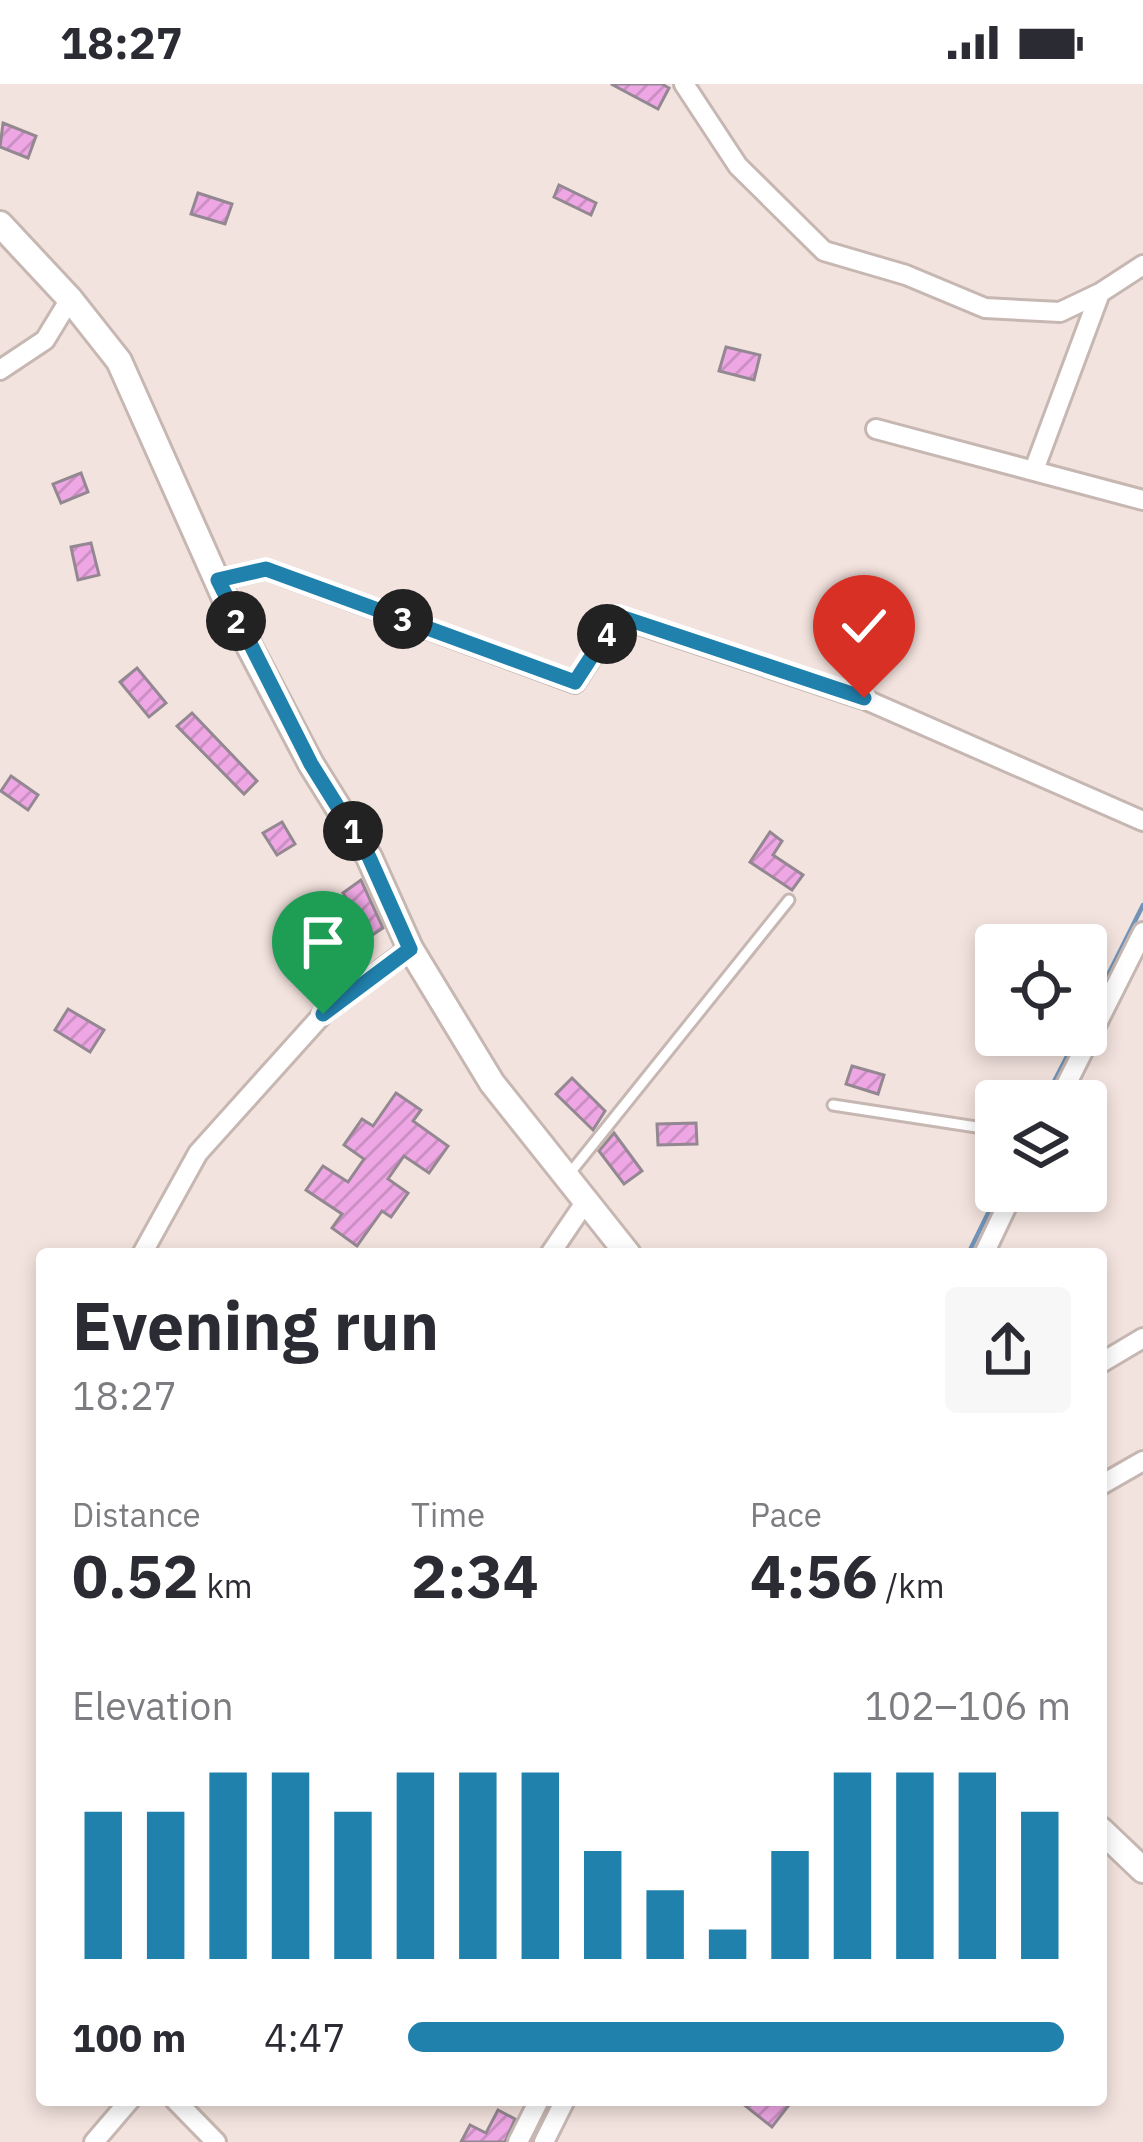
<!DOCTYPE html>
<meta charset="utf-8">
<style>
:root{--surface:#fff;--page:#f7f7f7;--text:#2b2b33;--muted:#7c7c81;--accent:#2181ad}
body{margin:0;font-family:"IBM Plex Sans",sans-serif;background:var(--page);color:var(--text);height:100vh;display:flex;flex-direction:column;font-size:45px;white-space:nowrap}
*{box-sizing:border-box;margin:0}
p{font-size:39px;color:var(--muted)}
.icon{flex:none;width:66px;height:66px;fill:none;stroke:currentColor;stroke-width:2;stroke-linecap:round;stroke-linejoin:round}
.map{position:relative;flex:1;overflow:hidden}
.side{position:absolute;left:36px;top:1164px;width:1071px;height:858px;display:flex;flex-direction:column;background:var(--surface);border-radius:12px;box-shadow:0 6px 18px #0003}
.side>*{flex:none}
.buttons{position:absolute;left:975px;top:840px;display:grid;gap:24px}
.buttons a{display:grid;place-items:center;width:132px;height:132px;border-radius:12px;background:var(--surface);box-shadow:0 6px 18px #0003;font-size:60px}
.pin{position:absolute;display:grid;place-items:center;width:102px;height:102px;color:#fff;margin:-123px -51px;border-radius:50% 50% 50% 0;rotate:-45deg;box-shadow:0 0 12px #0007}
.pin .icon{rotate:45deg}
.km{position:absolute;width:60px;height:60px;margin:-30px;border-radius:50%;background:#222;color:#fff;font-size:33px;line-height:60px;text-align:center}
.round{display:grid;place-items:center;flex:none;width:126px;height:126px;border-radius:12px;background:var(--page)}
.head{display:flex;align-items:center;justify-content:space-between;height:204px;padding:0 36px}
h1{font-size:66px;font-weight:800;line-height:90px}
.figures{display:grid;grid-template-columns:repeat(3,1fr);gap:18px;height:204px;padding:12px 36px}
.figures div{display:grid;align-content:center}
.figures b{font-size:60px;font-weight:800}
.figures small{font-size:33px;font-weight:400}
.figures p{font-size:33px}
.chart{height:336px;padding:24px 36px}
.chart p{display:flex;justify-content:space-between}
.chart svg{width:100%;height:216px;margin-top:12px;stroke:var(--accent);stroke-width:6}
ul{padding:0 36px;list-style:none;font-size:39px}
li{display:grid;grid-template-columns:192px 144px 1fr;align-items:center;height:90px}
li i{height:30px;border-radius:15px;background:var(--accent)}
.status{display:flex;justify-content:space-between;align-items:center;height:84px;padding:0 60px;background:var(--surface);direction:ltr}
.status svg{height:33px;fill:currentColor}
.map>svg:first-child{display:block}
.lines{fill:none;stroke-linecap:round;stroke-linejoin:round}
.stream{stroke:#7193b7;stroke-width:4.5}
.building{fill:url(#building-hatch);stroke:#938891;stroke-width:3}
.service-casing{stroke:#c7b7b2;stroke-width:15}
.minor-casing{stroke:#c7b7b2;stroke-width:24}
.tertiary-casing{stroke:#c7b7b2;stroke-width:30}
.service{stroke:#fff;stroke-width:9}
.minor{stroke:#fff;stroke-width:18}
.tertiary{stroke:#fff;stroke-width:24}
.route-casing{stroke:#fff;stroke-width:24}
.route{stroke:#2181ad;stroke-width:15}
</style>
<div class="status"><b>18:27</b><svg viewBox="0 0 49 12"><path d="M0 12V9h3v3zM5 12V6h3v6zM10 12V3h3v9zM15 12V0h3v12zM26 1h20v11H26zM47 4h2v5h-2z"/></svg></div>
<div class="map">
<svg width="1143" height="2058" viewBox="0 0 1143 2058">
<defs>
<pattern id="building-hatch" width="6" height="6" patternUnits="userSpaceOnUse" patternTransform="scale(3)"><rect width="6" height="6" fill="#eea7e4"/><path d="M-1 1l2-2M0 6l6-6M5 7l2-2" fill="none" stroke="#cc8fc3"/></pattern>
</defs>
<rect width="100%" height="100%" fill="#f3e3de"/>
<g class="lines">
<!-- stream -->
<path class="stream" d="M1086,935l57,-114
M1044,1017l34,-66
M968,1170l31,-63
M529,2058l21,-42"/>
</g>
<!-- building -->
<path class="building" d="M611,0h51l7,4 -11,21z
M3,39l33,13 -8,22 -28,-11z
M559,101l37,18 -5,12 -37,-18z
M198,109l34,11 -7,20 -34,-10z
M726,263l34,8 -6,25 -35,-9z
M81,389l7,19 -27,11 -8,-19z
M91,459l8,32 -21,5 -7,-33z
M137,584l29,35 -17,14 -29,-35z
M192,629l65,68 -13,13 -67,-68z
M11,692l27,19 -10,15 -27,-19z
M282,738l13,22 -18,11 -14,-22z
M770,748l12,9 -9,14 30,20 -11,15 -42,-28z
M361,796l22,48 -12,8 -28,-43z
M68,925l36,21 -14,22 -35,-22z
M852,982l32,9 -6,19 -32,-10z
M572,994l33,33 -12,19 -37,-36z
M396,1009l25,17 -8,11 35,25 -19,27 -25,-17 -16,23 20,14 -17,24 -9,-6 -25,35 -25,-18 10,-14 -36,-24 17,-24 25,16 16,-23 -20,-14 18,-26 11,7z
M696,1039l1,21 -39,1 -1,-21z
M614,1049l28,38 -18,13 -25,-33z
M738,2016h45l6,5 -17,22z
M498,2026l17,9 -10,23h-44l9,-17 16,8z"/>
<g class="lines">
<defs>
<path id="service" d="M833,1021l163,25
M570,1089l219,-273"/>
<path id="minor" d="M684,0l54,82 86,85 82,24 79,33 75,4 40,-19
M0,286l45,-30 25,-41
M876,345l267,71
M1034,386l66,-177 43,-28
M218,496l48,-11 309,114 43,-66 246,82 279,122
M1058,1017l85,-169
M142,1170l56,-101 125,-139 87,-66
M550,1170l36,-53
M984,1170l30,-63
M1101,1279l42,-25
M1101,1401l42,-24
M175,2016l41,42
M94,2058l36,-42
M518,2058l21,-42
M544,2058l21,-42"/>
<path id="tertiary" d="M0,140l70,75 49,62 112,251 80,152 58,93 41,91 82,135 136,171
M1101,1746l42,40"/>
</defs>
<!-- service casing -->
<use href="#service" class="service-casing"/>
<!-- minor casing -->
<use href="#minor" class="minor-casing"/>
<!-- tertiary casing -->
<use href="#tertiary" class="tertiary-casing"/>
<!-- service -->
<use href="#service" class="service"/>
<!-- minor -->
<use href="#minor" class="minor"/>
<!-- tertiary -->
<use href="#tertiary" class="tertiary"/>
</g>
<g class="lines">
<defs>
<path id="route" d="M323,930l87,-65 -41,-92 -58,-93 -93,-184 48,-11 309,113 43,-66 246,82"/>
</defs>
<!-- route casing -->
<use href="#route" class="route-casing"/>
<!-- route -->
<use href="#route" class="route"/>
</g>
</svg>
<div class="buttons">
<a><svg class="icon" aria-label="locate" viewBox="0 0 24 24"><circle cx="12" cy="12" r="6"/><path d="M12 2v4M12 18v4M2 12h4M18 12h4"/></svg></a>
<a><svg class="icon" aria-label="layers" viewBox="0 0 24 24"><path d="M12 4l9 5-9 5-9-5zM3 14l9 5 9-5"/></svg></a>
</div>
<div class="pin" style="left:323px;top:930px;background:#1e9e55"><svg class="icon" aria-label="arrive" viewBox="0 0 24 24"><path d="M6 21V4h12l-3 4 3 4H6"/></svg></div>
<div class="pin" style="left:864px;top:614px;background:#d93025"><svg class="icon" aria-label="check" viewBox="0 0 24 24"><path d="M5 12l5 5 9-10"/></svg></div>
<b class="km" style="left:353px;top:747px">1</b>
<b class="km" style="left:236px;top:537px">2</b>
<b class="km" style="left:403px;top:535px">3</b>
<b class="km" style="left:607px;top:550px">4</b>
<section class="side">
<div class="head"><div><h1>Evening run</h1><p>18:27</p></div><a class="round"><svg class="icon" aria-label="share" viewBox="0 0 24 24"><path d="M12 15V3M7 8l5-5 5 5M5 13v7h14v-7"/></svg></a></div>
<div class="figures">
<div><p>Distance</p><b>0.52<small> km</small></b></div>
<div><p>Time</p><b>2:34</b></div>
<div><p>Pace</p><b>4:56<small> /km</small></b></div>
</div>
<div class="chart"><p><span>Elevation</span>102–106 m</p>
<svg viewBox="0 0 160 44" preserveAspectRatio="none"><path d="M5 44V14M15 44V14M25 44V6M35 44V6M45 44V14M55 44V6M65 44V6M75 44V6M85 44V22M95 44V30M105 44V38M115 44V22M125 44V6M135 44V6M145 44V6M155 44V14"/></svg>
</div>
<ul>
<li><b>100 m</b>4:47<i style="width:99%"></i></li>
</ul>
</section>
</div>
